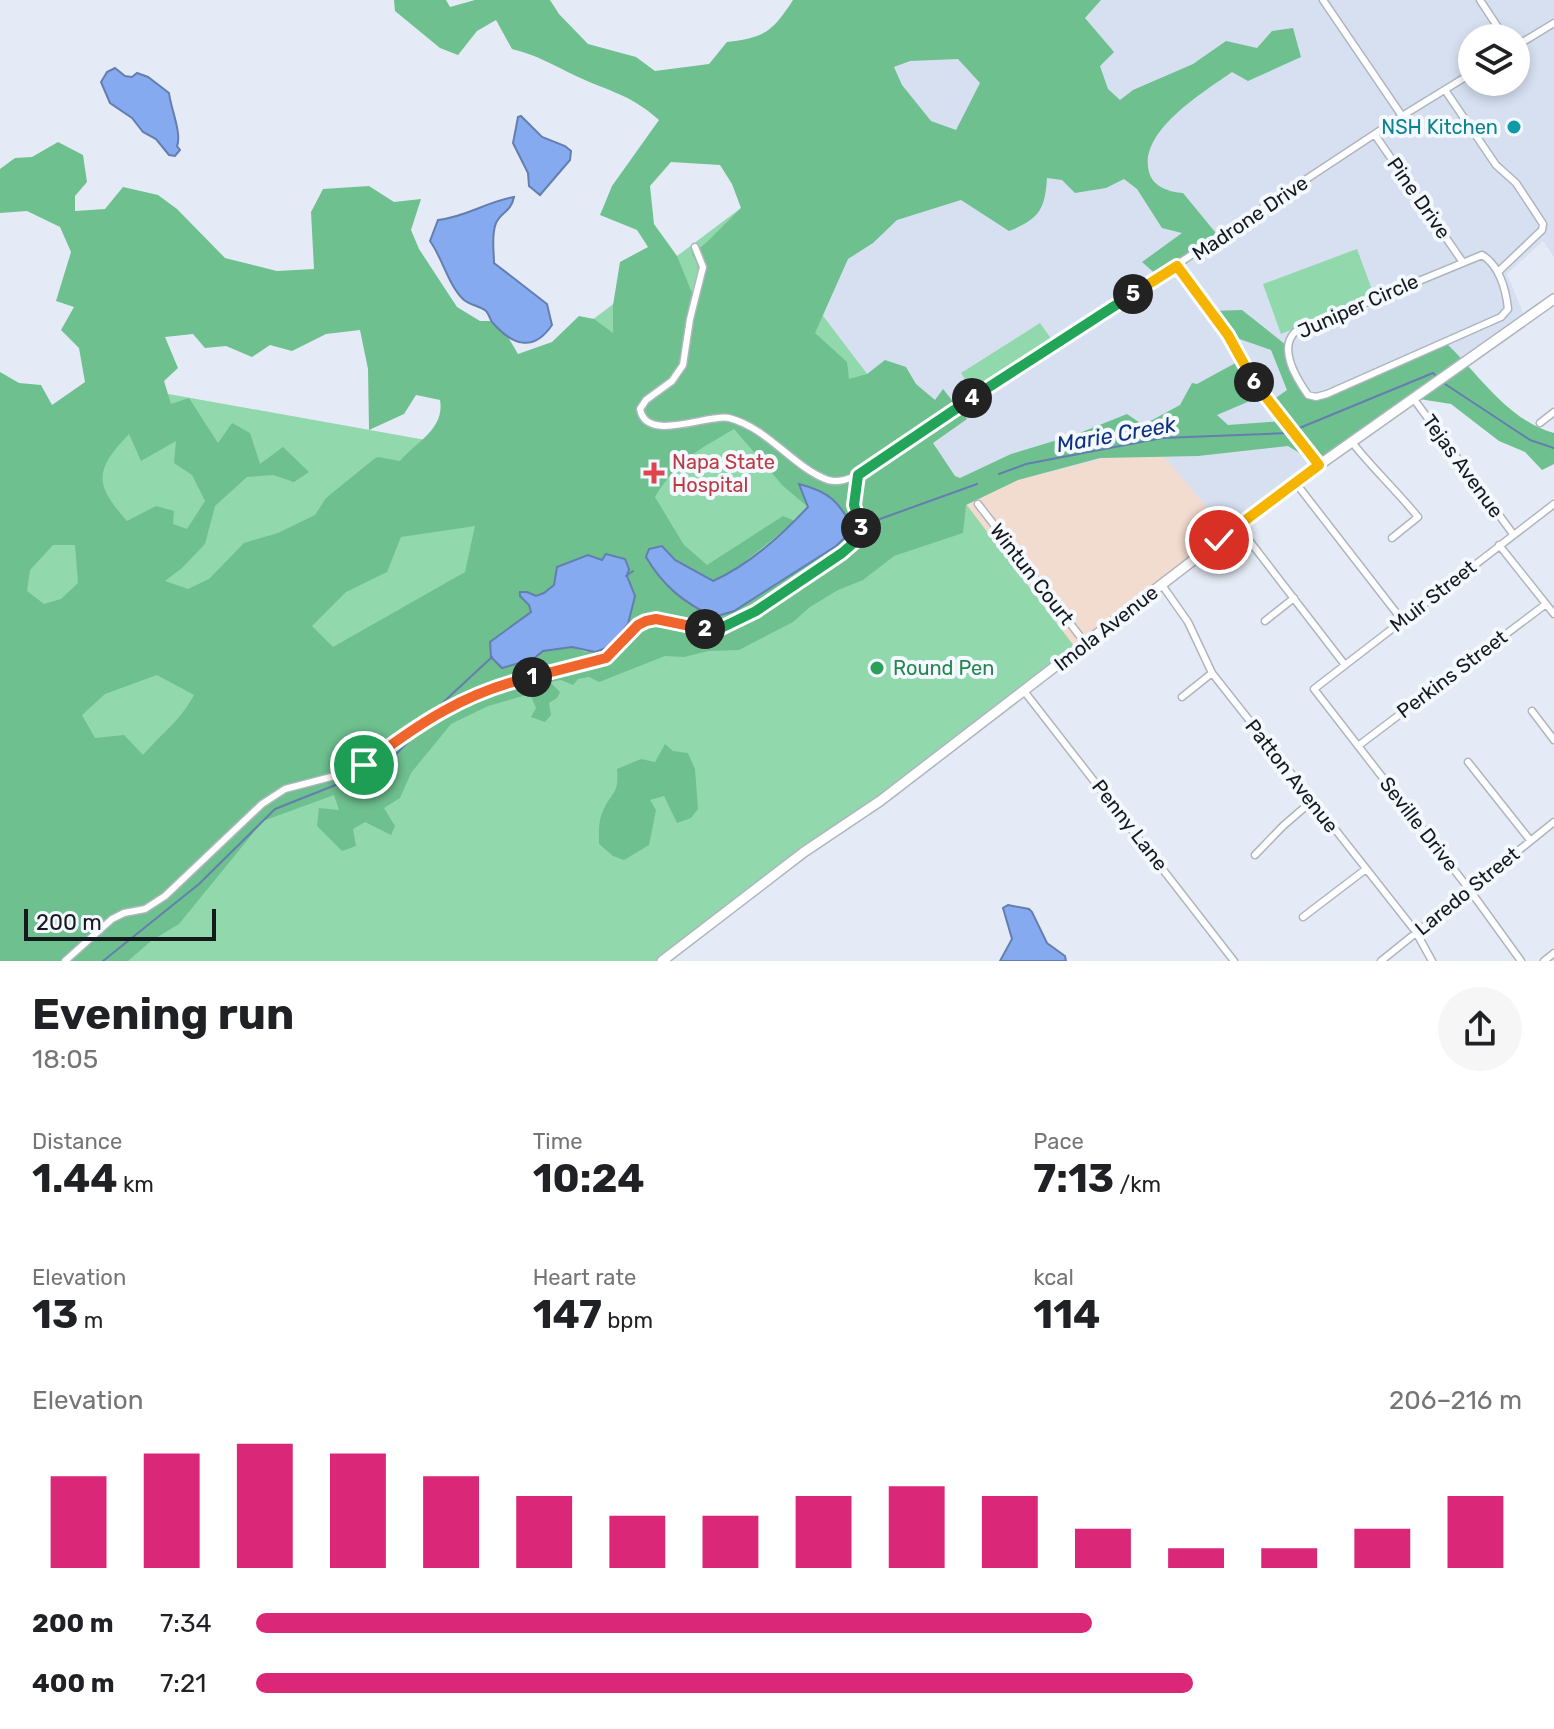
<!DOCTYPE html>
<meta charset="utf-8">
<style>
:root{--surface:#fff;--page:#f6f6f6;--text:#202124;--muted:#757577;--accent:#db2777}
body{margin:0;font-family:Rubik,sans-serif;background:var(--page);color:var(--text);height:100vh;display:flex;flex-direction:column;font-size:30px;white-space:nowrap}
*{box-sizing:border-box;margin:0}
p{font-size:26px;color:var(--muted)}
.icon{flex:none;width:44px;height:44px;fill:none;stroke:currentColor;stroke-width:2;stroke-linecap:round;stroke-linejoin:round}
.map{position:relative;height:961px;overflow:hidden}
.drawer{display:flex;flex-direction:column;background:var(--surface);flex:1}
.drawer>*{flex:none}
.buttons{position:absolute;left:1458px;top:24px;display:grid;gap:16px}
.buttons a{display:grid;place-items:center;width:72px;height:72px;border-radius:50%;background:var(--surface);box-shadow:0 4px 12px #0003;font-size:40px}
.scale{position:absolute;left:24px;bottom:20px;width:192px;box-sizing:border-box;padding-left:8px;border:4px solid #16191c;border-top:0;font-size:22px;line-height:28px;white-space:nowrap;color:#16191c;-webkit-text-stroke:6px #f4f8ff;paint-order:stroke}
.pin{position:absolute;display:grid;place-items:center;width:68px;height:68px;color:#fff;margin:-34px;border:4px solid #fff;border-radius:50%;box-shadow:0 2px 8px #0007}
.km{position:absolute;width:40px;height:40px;margin:-20px;border-radius:50%;background:#222;color:#fff;font-size:22px;line-height:40px;text-align:center}
.round{display:grid;place-items:center;flex:none;width:84px;height:84px;border-radius:42px;background:var(--page)}
.summary{display:flex;align-items:center;justify-content:space-between;height:136px;padding:0 32px}
h1{font-size:44px;font-weight:700;line-height:60px}
.metrics{display:grid;grid-template-columns:repeat(3,1fr);gap:12px;height:136px;padding:8px 32px}
.metrics div{display:grid;align-content:center}
.metrics b{font-size:40px;font-weight:700}
.metrics small{font-size:22px;font-weight:400}
.metrics p{font-size:22px}
.chart{height:224px;padding:16px 32px}
.chart p{display:flex;justify-content:space-between}
.chart svg{width:100%;height:144px;margin-top:8px;stroke:var(--accent);stroke-width:6}
ul{padding:0 32px;list-style:none;font-size:26px}
li{display:grid;grid-template-columns:128px 96px 1fr;align-items:center;height:60px}
li i{height:20px;border-radius:10px;background:var(--accent)}
.map>svg:first-child{display:block}
.built{fill:#d6e0f1;fill-rule:evenodd}
.education{fill:#f2dccf}
.green{fill:#92d8ad}
.forest{fill:#6ec08f;fill-rule:evenodd}
.water{fill:#86aaef;stroke:#647eb0;stroke-width:2}
.lines{fill:none;stroke-linecap:round;stroke-linejoin:round}
.stream{stroke:#647eb0;stroke-width:2}
.street-casing{stroke:#afb5bf;stroke-width:9}
.secondary-casing{stroke:#afb5bf;stroke-width:12}
.street{stroke:#fff;stroke-width:6}
.secondary{stroke:#fff;stroke-width:9}
.split-1-casing{stroke:#fff;stroke-width:16}
.split-2-casing{stroke:#fff;stroke-width:16}
.split-3-casing{stroke:#fff;stroke-width:16}
.split-4-casing{stroke:#fff;stroke-width:16}
.split-5-casing{stroke:#fff;stroke-width:16}
.split-6-casing{stroke:#fff;stroke-width:16}
.split-7-casing{stroke:#fff;stroke-width:16}
.split-1{stroke:#f0652b;stroke-width:10}
.split-2{stroke:#f0652b;stroke-width:10}
.split-3{stroke:#22a559;stroke-width:10}
.split-4{stroke:#22a559;stroke-width:10}
.split-5{stroke:#22a559;stroke-width:10}
.split-6{stroke:#f5b400;stroke-width:10}
.split-7{stroke:#f5b400;stroke-width:10}
.culture-dot{fill:#0f9aa8;stroke:#f4f8ff;stroke-width:3}
.health-dot{fill:#e0444e;stroke:#f4f8ff;stroke-width:3}
.leisure-dot{fill:#2e9e5b;stroke:#f4f8ff;stroke-width:3}
.labels{text-anchor:middle;stroke-width:8;stroke-linejoin:round;paint-order:stroke}
.culture-label{font-size:20px;fill:#0d838f;stroke:#f4f8ff;text-anchor:end}
.street-label{font-size:20px;fill:#16191c;stroke:#f4f8ff}
.health-label{font-size:20px;fill:#be3a42;stroke:#f4f8ff;text-anchor:start}
.leisure-label{font-size:20px;fill:#27864d;stroke:#f4f8ff;text-anchor:start}
.water-label{font-size:22px;font-style:italic;fill:#0f3280;stroke:#f4f8ff}
</style>
<div class="map">
<svg width="1554" height="961" viewBox="0 0 1554 961">
<rect width="100%" height="100%" fill="#e5ebf6"/>
<!-- built -->
<path class="built" d="M965,0h589v257l-11,-16 -36,33 17,41 -173,126 -274,209 -1077,311 118,-576 313,56 310,-233 131,-138zM1472,38h44v44h-44z"/>
<!-- education -->
<path class="education" d="M1154,445l75,88 -152,117 -111,-145 52,-25z"/>
<!-- green -->
<path class="green" d="M741,208l336,442 -415,311h-662v-540l118,-36 313,56z
M1357,249l17,46 -93,39 -18,-50z
M1040,323l12,17 -79,52 -12,-19z"/>
<!-- forest -->
<path class="forest" d="M394,0h52l4,7 25,-7h75l9,14 29,30 48,13 19,14 54,-7 18,-22c38,-4 46,-11 66,-42h308l-16,18 29,34 -14,14 8,23 12,11 13,-10 60,-26 33,-23 31,7 15,-17 21,-3 8,29 -53,24 -16,-9c-28,20 -94,59 -83,100 4,15 20,20 34,21l37,45 -61,39 -17,-15 40,-29 -20,-5 -25,-39 -13,-10 -18,9 -31,5 -13,-13 -15,-2c-2,32 -8,41 -38,53l-48,-31 -64,20 -24,23 -25,16 -33,74 32,29 2,17 18,-5 18,-14 21,7 10,17 19,16 8,-11 24,30 -34,24 22,33 5,2 51,-24 66,-20 50,-20 16,11 37,-20 12,-22 5,1 44,-24 23,35 -47,20 11,10 56,-4 -14,-19 17,-12 -16,-40 -43,-15 -18,-24 32,-1 44,35 16,42 14,10 129,-55c33,31 63,79 109,91v31l-12,6 -17,-18 -26,-11 -48,-37 -38,-6 -94,67 -31,-19 -90,10 -98,2 -82,22 -52,25 -3,28 -69,23 -31,24 -25,10 -28,17 -17,15 -54,28 -31,1 -24,6 -19,-1 -66,26 -10,-5 -11,2 -5,6 -12,-5 -11,2 10,10 -3,6 -8,5 2,12 -6,7 -14,-5 5,-9 -6,-14 -42,12 -37,18 -40,49 -11,25 -16,10 11,18 -4,9 -26,-13 -12,7 3,17 -14,5 -25,-25 2,-18 20,2 -5,-15 -71,26 -84,103 -28,17 -23,20h-128v-589l19,11 22,2 11,20 33,-23 -6,-34 -18,-18 13,-23 -18,-6 15,-49 -11,-25 -33,-16 -27,2v-44l15,-11 17,-1 26,-15 25,13 4,27 -12,14v15l30,-2 18,-22 35,8 19,14 48,49 52,13 37,-2 -3,-57 12,-23 46,-3 25,16 27,-3 -10,31 8,19 38,58 23,14h12l16,16 10,17 34,-12 27,-26 15,3 19,14v-28l7,-43 28,-15 -11,-17 -37,-15 12,-29 47,-66c-29,-26 -49,-28 -83,-44 -23,-11 -39,-21 -64,-27l-16,-29 -19,11 -19,24 -18,-7 -45,-37zM958,59l22,24 -24,47 -25,-9 -29,-36 -8,-18 16,-6zM671,162l49,3 12,19 9,24 -34,34 -15,12c9,14 7,23 0,39l-15,-37 -23,-32 -4,-38zM360,330l8,39 1,61 35,-16 12,-19 24,5c5,29 -24,42 -40,61l-22,-4 -4,2 -48,39 -11,17 -37,18 -34,10 -35,36 -21,10 -23,-8 17,-13 23,-24 10,-38 32,-29 26,-2 21,7 15,-10 -26,-25 -23,17 -10,-31 -18,-10 -14,20 -29,-45 -18,6 -7,-23 14,-13 -13,-31 28,-3 12,14 21,-2 26,11 18,-12 22,6 34,-17zM734,429l49,57 25,21 -9,-22 37,61 -102,65 -84,-48 -3,-6 15,-11 13,14 39,21 18,-9 63,-51 -12,-5 -76,49 -23,-20 -29,-48c22,-37 43,-47 79,-68zM129,434l12,27 35,-20 -2,22 18,12 13,26 -18,28 -14,-5 1,-13 -18,-5 -29,15c-34,-38 -32,-51 2,-87zM475,526l-10,46 -132,75 -21,-21 34,-34 41,-20 14,-35zM53,545h22l3,38 -17,16 -17,5 -17,-13 3,-21zM588,555l15,5 9,-5 6,4 17,37 -7,28 -19,23 -24,5 -13,-5 -29,4 -11,8 -30,9 -6,-8 26,-40 9,-8 -4,-20 9,4 8,-3 10,-8 3,-18zM157,675l37,20c-13,25 -32,38 -51,60l-19,-20 -29,3 -13,-23 23,-21z
M665,744l8,7 15,2 7,16 3,40 -7,9 -14,5 -13,-27 -14,4 6,10 -7,35 -25,15 -11,-4 -14,-12c0,-11 -1,-23 4,-33 9,-21 16,-15 14,-42l24,-10 14,3z"/>
<!-- water -->
<path class="water" d="M115,68l10,8 7,1 5,-4 11,4 21,16c2,16 13,41 8,53l3,4 -5,6 -6,-1 -13,-16 -13,-7 -11,-14 -22,-15 -9,-21 6,-10z
M521,116l21,21 23,9 6,5 -1,9 -30,35 -11,-9 -1,-13 -15,-30 5,-26z
M514,197c-3,15 -13,15 -18,26 -5,12 -2,28 -2,40l53,41 5,21c-19,28 -40,20 -60,-3 -2,-3 -3,-8 -6,-11 -6,-5 -16,-6 -22,-11 -16,-15 -21,-41 -34,-59l8,-21c28,-3 48,-18 76,-23z
M799,484c31,8 39,17 55,45l-18,17 -102,65 -20,6c-30,-14 -51,-31 -68,-60l3,-8 13,-3 13,14 38,21c36,-16 68,-45 95,-74z
M606,554l19,5 4,10 -2,7 8,20 -7,28 -19,23 -14,5 -23,-5 -29,4 -10,8 -31,9 -11,-11 -1,-15 41,-30 -2,-7 -9,-9v-4h7l9,4 8,-3 10,-8 3,-18 31,-12 14,5z
M1008,905l21,4 3,3 15,31 18,13 1,5h-66l12,-22 -9,-31z"/>
<g class="lines">
<!-- stream -->
<path class="stream" d="M1442,382l88,58 24,8
M1297,429l136,-56 5,5
M999,474l27,-10 136,-26 126,-5
M866,524l111,-40
M626,576l7,-5
M437,708l55,-51
M103,961l96,-77 76,-75 111,-44 36,-38"/>
<defs>
<path id="street" d="M1323,0l79,116
M1480,0l25,38
M1516,46l38,-23
M1445,90l51,75 20,18 27,41 -1,6 -44,42
M1375,135l87,126
M695,247l8,20 -13,52 -7,46 -11,16 -26,19 -6,9c6,35 70,4 89,9 39,10 65,50 99,62 11,3 20,-1 30,-5
M1482,255c17,10 24,34 26,54l-7,8 -174,77 -11,3 -8,-2c-12,-17 -30,-46 -13,-63z
M1177,266l51,69 20,39 71,91
M1413,398l100,136
M1540,423l14,-11
M1351,441c21,27 46,50 67,76l-26,21
M1295,482l107,138
M978,504l108,140
M1238,526l107,139
M1499,545l55,69
M1162,585l26,37 24,51 204,259 16,29
M1265,621l29,-23
M1024,691l210,270
M1182,697l30,-24
M1532,711l22,29
M1358,746l188,-142
M1468,762l62,78
M1255,855l28,-29 29,-25
M1303,917l63,-48
M65,961l47,-42 12,-6 21,-4 20,-13 97,-92 23,-15 69,-18 61,-45 67,-35 22,-8 102,-25 32,-33 8,-4 10,-2 55,11 32,-11 13,-8c24,-17 98,-58 106,-82l-8,-24 4,-30 544,-359 70,-43
M1381,961l173,-139
M1521,961l-52,-72 -155,-200 240,-185
M1544,961l10,-8"/>
<path id="secondary" d="M662,961l142,-109 76,-51 415,-319 259,-183"/>
</defs>
<!-- street casing -->
<use href="#street" class="street-casing"/>
<!-- secondary casing -->
<use href="#secondary" class="secondary-casing"/>
<!-- street -->
<use href="#street" class="street"/>
<!-- secondary -->
<use href="#secondary" class="secondary"/>
</g>
<g class="lines">
<defs>
<path id="split-1" d="M364,765c54,-41 101,-73 168,-88"/>
<path id="split-2" d="M532,677l74,-19 32,-33 8,-4 10,-2 49,10"/>
<path id="split-3" d="M705,629l16,-1 35,-17 86,-58 15,-13 4,-12"/>
<path id="split-4" d="M861,528l-7,-23 4,-30 114,-77"/>
<path id="split-5" d="M972,398l161,-104"/>
<path id="split-6" d="M1133,294l44,-28 51,69 26,47"/>
<path id="split-7" d="M1219,540l100,-75 -65,-83"/>
</defs>
<!-- split-1 casing -->
<use href="#split-1" class="split-1-casing"/>
<!-- split-2 casing -->
<use href="#split-2" class="split-2-casing"/>
<!-- split-3 casing -->
<use href="#split-3" class="split-3-casing"/>
<!-- split-4 casing -->
<use href="#split-4" class="split-4-casing"/>
<!-- split-5 casing -->
<use href="#split-5" class="split-5-casing"/>
<!-- split-6 casing -->
<use href="#split-6" class="split-6-casing"/>
<!-- split-7 casing -->
<use href="#split-7" class="split-7-casing"/>
<!-- split-1 -->
<use href="#split-1" class="split-1"/>
<!-- split-2 -->
<use href="#split-2" class="split-2"/>
<!-- split-3 -->
<use href="#split-3" class="split-3"/>
<!-- split-4 -->
<use href="#split-4" class="split-4"/>
<!-- split-5 -->
<use href="#split-5" class="split-5"/>
<!-- split-6 -->
<use href="#split-6" class="split-6"/>
<!-- split-7 -->
<use href="#split-7" class="split-7"/>
</g>
<!-- markers -->
<circle class="culture-dot" cx="1514" cy="127" r="8"/>
<path class="health-dot" d="M650 461h8v8h8v8h-8v8h-8v-8h-8v-8h8z"/>
<circle class="leisure-dot" cx="877" cy="668" r="8"/>
<g class="labels">
<!-- culture labels -->
<g class="culture-label">
<text x="1498" y="134">NSH Kitchen</text>
</g>
<!-- street labels -->
<g class="street-label">
<text transform="translate(1419 198) rotate(55)" y="7">Pine Drive</text>
<text transform="translate(1250 218) rotate(-34)" y="7">Madrone Drive</text>
<text transform="translate(1358 306) rotate(-24)" y="7">Juniper Circle</text>
<text transform="translate(1463 466) rotate(54)" y="7">Tejas Avenue</text>
<text transform="translate(1032 574) rotate(52)" y="7">Wintun Court</text>
<text transform="translate(1433 596) rotate(-38)" y="7">Muir Street</text>
<text transform="translate(1106 628) rotate(-38)" y="7">Imola Avenue</text>
<text transform="translate(1452 674) rotate(-37)" y="7">Perkins Street</text>
<text transform="translate(1292 776) rotate(52)" y="7">Patton Avenue</text>
<text transform="translate(1419 824) rotate(52)" y="7">Seville Drive</text>
<text transform="translate(1130 825) rotate(52)" y="7">Penny Lane</text>
<text transform="translate(1467 891) rotate(-39)" y="7">Laredo Street</text>
</g>
<!-- health labels -->
<g class="health-label">
<text x="672" y="469">Napa State<tspan x="672" dy="23">Hospital</tspan></text>
</g>
<!-- leisure labels -->
<g class="leisure-label">
<text x="893" y="675">Round Pen</text>
</g>
<!-- water labels -->
<g class="water-label">
<text transform="translate(1116 434) rotate(-10)" y="8">Marie Creek</text>
</g>
</g>
</svg>
<div class="buttons">
<a><svg class="icon" aria-label="layers" viewBox="0 0 24 24"><path d="M12 4l9 5-9 5-9-5zM3 14l9 5 9-5"/></svg></a>
</div>
<div class="scale">200 m</div>
<div class="pin" style="left:364px;top:765px;background:#1e9e55"><svg class="icon" aria-label="arrive" viewBox="0 0 24 24"><path d="M6 21V4h12l-3 4 3 4H6"/></svg></div>
<div class="pin" style="left:1219px;top:540px;background:#d93025"><svg class="icon" aria-label="check" viewBox="0 0 24 24"><path d="M5 12l5 5 9-10"/></svg></div>
<b class="km" style="left:532px;top:677px">1</b>
<b class="km" style="left:705px;top:629px">2</b>
<b class="km" style="left:861px;top:528px">3</b>
<b class="km" style="left:972px;top:398px">4</b>
<b class="km" style="left:1133px;top:294px">5</b>
<b class="km" style="left:1254px;top:382px">6</b>
</div>
<section class="drawer">
<div class="summary"><div><h1>Evening run</h1><p>18:05</p></div><a class="round"><svg class="icon" aria-label="share" viewBox="0 0 24 24"><path d="M12 15V3M7 8l5-5 5 5M5 13v7h14v-7"/></svg></a></div>
<div class="metrics">
<div><p>Distance</p><b>1.44<small> km</small></b></div>
<div><p>Time</p><b>10:24</b></div>
<div><p>Pace</p><b>7:13<small> /km</small></b></div>
</div>
<div class="metrics">
<div><p>Elevation</p><b>13<small> m</small></b></div>
<div><p>Heart rate</p><b>147<small> bpm</small></b></div>
<div><p>kcal</p><b>114</b></div>
</div>
<div class="chart"><p><span>Elevation</span>206–216 m</p>
<svg viewBox="0 0 160 44" preserveAspectRatio="none"><path d="M5 44V16M15 44V9M25 44V6M35 44V9M45 44V16M55 44V22M65 44V28M75 44V28M85 44V22M95 44V19M105 44V22M115 44V32M125 44V38M135 44V38M145 44V32M155 44V22"/></svg>
</div>
<ul>
<li><b>200 m</b>7:34<i style="width:66%"></i></li>
<li><b>400 m</b>7:21<i style="width:74%"></i></li>
</ul>
</section>
